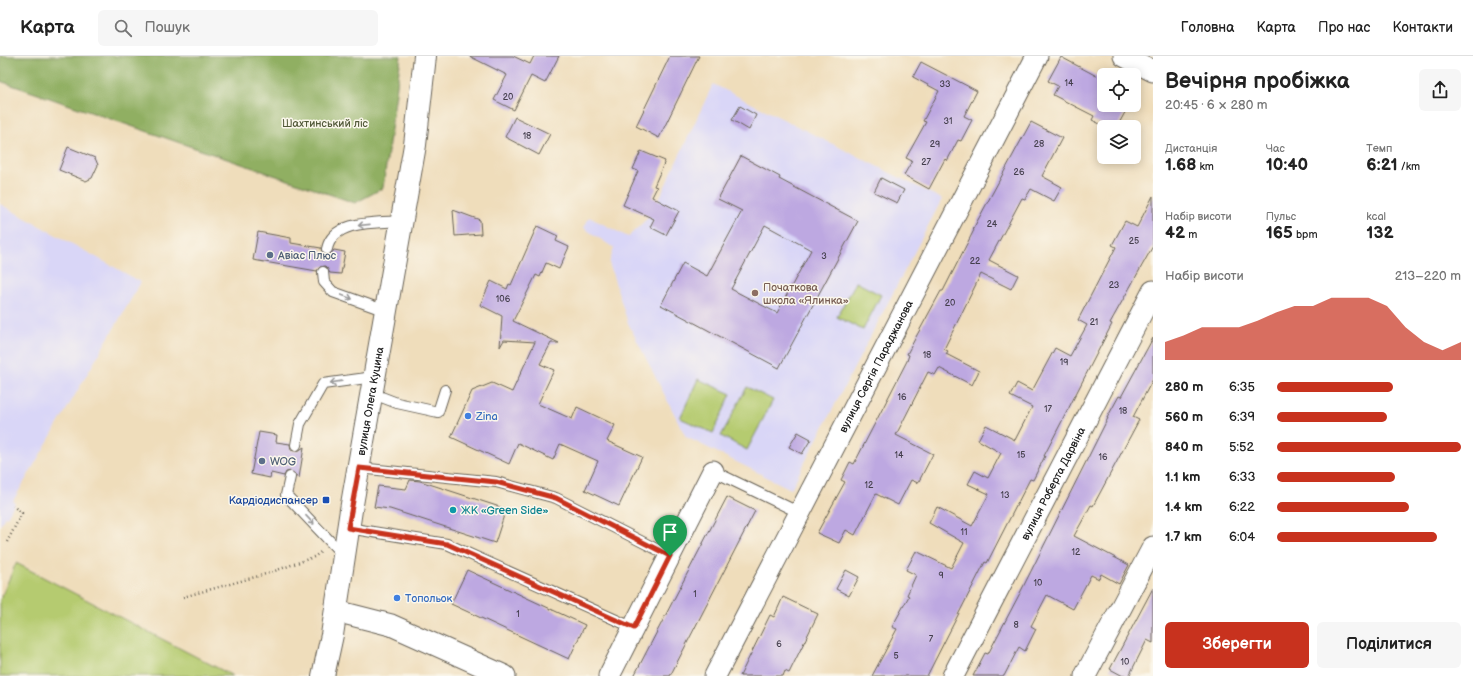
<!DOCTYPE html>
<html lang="uk">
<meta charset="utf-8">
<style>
:root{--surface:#fff;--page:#f6f6f6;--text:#222;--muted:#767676;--line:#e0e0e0;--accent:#c8321e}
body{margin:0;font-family:"Balsamiq Sans",sans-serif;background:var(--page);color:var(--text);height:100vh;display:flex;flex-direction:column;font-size:15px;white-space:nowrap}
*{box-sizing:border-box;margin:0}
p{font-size:13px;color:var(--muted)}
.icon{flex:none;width:22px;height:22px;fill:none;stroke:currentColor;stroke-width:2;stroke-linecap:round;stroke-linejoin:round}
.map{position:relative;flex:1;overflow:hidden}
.sheet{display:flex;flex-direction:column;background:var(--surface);width:320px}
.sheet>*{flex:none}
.tools{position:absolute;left:1097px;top:12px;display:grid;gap:8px}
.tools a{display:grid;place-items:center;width:44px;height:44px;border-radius:6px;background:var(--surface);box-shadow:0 2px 10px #0003;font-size:20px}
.pin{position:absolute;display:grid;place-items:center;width:34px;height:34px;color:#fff;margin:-41px -17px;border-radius:50% 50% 50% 0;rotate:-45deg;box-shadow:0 0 4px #0007}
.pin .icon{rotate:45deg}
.round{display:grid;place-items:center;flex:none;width:42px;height:42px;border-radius:6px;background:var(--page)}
.overview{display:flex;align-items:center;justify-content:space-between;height:68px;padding:0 12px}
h1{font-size:22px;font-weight:800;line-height:30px}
.stats{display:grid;grid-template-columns:repeat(3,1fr);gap:6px;height:68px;padding:4px 12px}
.stats div{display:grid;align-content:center}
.stats b{font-size:17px;font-weight:800}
.stats small{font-size:11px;font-weight:400}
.stats p{font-size:11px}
.chart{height:112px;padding:8px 12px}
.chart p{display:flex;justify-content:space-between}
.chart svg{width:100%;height:72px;margin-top:4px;fill:var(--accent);opacity:.7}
.primary-button{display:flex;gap:8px;margin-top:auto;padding:8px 12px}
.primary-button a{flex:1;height:46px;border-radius:6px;background:var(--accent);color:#fff;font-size:16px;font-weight:800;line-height:46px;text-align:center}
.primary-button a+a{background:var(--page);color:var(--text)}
ul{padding:0 12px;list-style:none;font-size:13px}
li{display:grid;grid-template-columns:64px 48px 1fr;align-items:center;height:30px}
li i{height:10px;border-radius:5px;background:var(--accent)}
header{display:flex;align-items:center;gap:24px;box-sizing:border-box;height:56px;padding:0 20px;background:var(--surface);border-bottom:1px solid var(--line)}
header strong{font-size:19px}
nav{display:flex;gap:22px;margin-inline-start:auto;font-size:14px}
.search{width:280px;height:36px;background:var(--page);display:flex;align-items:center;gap:10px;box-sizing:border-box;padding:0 14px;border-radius:6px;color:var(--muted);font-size:15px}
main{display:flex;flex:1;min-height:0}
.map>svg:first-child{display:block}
.built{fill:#d9d6f7}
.green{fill:#b5cb70;stroke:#687446}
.forest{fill:#90af62;stroke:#56663f}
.building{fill:#bda8e1;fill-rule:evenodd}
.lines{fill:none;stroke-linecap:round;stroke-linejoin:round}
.lane-casing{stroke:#666054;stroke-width:12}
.street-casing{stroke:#666054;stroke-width:23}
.secondary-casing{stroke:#666054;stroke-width:24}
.path{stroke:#666054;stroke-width:2.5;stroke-dasharray:1 3;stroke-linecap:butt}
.lane{stroke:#fff;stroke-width:10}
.street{stroke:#fff;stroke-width:21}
.secondary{stroke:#fff;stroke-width:22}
.oneway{stroke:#999}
.route-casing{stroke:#fff;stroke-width:8}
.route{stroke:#c8321e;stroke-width:5}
.service-dot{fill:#5c6f8a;stroke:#fbf7ec;stroke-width:1.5}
.education-dot{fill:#8d6e63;stroke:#fbf7ec;stroke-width:1.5}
.shop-dot{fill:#3f7fe0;stroke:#fbf7ec;stroke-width:1.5}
.transit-dot{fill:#1a4fb4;stroke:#fbf7ec;stroke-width:1.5}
.culture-dot{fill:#0f9aa8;stroke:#fbf7ec;stroke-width:1.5}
.labels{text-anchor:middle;stroke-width:3;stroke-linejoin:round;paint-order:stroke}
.number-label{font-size:9px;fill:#443f4d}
.park-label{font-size:11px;fill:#525939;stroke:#fbf7ec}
.service-label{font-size:11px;fill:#4e5e75;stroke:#fbf7ec;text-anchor:start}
.education-label{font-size:11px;fill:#785e54;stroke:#fbf7ec;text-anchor:start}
.street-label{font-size:11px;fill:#1c1c1c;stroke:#fbf7ec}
.shop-label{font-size:11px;fill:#366cbe;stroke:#fbf7ec;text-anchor:start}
.transit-label{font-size:11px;fill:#164399;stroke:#fbf7ec;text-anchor:end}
.culture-label{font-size:11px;fill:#0d838f;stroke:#fbf7ec;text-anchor:start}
</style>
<header>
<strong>Карта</strong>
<div class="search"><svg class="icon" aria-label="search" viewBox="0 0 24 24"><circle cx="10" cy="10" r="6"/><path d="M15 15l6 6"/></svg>Пошук</div>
<nav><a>Головна</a><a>Карта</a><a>Про нас</a><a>Контакти</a></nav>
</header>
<main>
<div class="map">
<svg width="1153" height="620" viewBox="0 0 1153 620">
<rect width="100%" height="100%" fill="#fbf7ec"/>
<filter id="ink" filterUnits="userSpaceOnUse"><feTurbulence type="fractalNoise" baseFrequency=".025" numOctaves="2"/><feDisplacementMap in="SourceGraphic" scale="8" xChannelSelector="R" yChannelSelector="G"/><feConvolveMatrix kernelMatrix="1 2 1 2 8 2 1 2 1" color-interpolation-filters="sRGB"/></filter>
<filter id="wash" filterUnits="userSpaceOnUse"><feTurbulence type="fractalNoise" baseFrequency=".012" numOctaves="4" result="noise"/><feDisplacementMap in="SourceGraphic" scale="16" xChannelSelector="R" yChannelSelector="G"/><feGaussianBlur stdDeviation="0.9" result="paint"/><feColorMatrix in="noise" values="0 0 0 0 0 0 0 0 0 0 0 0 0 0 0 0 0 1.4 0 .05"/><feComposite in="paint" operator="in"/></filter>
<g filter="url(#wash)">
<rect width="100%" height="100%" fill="#efddbb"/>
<!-- built -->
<path class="built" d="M713,28l229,115 -151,290 -105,-52 -58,-114 -19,-60 5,-15 -30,-20 5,-11 39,20 24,-23z
M0,148l141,78 -128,219 2,2 -2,3 -6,11 -2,-1 -5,10z"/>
<!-- green -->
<path class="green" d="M856,226l25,13 -18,35 -26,-13z
M698,323l33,15 -18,39 -33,-15z
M747,331l26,13 -26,50 -26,-14z
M16,507l217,113h-233v-76z"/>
<!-- forest -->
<path class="forest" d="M0,0h401l-18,132 -28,15 -355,-122z"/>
<g id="blocks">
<!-- building -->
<path class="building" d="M469,0h44l17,8 4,-8h25l-14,27 -14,-7 -17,34 -20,-10 13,-25z
M670,0h29l-40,82 -23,-12z
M1061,1l43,23v25h25l-12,22h-11l-14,-7 2,-4 -41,-21 5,-9 -10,-5z
M921,6l56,29 -13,25 8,4 -11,21 -3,-1 -11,21 -2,-2 -16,30 -25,-14 8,-14 -6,-3 20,-36 -3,-1 16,-30 -26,-14z
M740,50l16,9 -7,15 -17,-10z
M515,61l35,17 -11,21 -34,-18z
M1031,66l31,16 -20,38 20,11 -8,14 -23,-12 -6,10 -3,-1 -33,62 29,15 -7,14 -30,-15 -37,75 4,2 -2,3 33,17 -7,14 -33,-17 -4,7 -7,-3 -32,63 37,19 -15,29 -7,-3 -13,25 -22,-11 -21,41 -9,-5 -7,13 -22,-10 28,-51 -4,-2 9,-18 4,2 53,-103 2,-6 -2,-1 10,-19 24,-44h2l31,-61 -1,-1z
M68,91l27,11 3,7 -6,13 -6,3 -27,-11z
M641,95l24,10 -11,25 3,1 -5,10 27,14 -13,24 -16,-8 4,-8 -31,-14 15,-34 -5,-2z
M741,100l39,21 -1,2 79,42 -79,147 -118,-63 22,-42 24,13 35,-65 -24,-12zM765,169l46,25 -34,63 -46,-24z
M881,122l23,12 -7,13 -23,-11z
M1153,140v50l-43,77 2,1 -68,132h1l-12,24 -3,-1 -43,84 -2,-1 -58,114h-55l25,-47 -5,-2 17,-31 -2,-1 9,-20 -10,-5 10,-19 35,17 13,-25 -35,-20 8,-16 35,19 17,-32 -21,-10 7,-13 13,7 13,-25 -23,-13 8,-15 29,15 17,-33 -22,-11 7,-13 15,8 23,-43 15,8 17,-31 -9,-5 38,-73 -4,-2 13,-24 12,6z
M453,154l27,10 1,14 -26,2z
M537,170l21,10 -2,5 13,6 -10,22 -13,-6 -6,14 -4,-2 -23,46 46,22h-8l-11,21 14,6 -16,34 34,15 5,-12 38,18 -8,16 35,16 -23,49 -34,-16 13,-29 -38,-17 -7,16 -35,-17 -9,21 -58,-27 21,-46 20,-8 20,9 23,-50 -31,-2 -4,7 2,-31 -22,-11 11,-24 16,8 2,-5 2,1z
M258,176l33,6v5l30,5 1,5 3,2 6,-1 3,-4 11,2 -4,22 -11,-1 -5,-7 -5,1 -3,4 -64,-11z
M1153,282v41l-20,38 6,3 -46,86 -2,-1 -17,31 55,29 -10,19 -18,-10 -2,5 -8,-4 -18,34 -26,-14 -16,31 5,3 -11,22 -6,-4 -15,29h-31l12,-23 3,1 31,-59 89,-177h-1l12,-22 2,1z
M259,376l18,3 -1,7 14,2 1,6 3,1h4l6,-4 -5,31 -8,-7 -5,1 -2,4 -13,-3 -1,5 -19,-4z
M798,376l13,7 -9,15 -13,-7z
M410,424l10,1 86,28 -11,34 -105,-34 -16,-2 4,-21 28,3z
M727,441l28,14 -85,165h-36z
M467,514l118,55 -16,34 -118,-55z
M846,514l13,7 -10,19 -13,-7z
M1153,532v55l-6,-3 -18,36h-6l-13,-7z
M783,541l35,17 -29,59 -4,-2 -2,5h-43l30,-61 4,2z"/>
</g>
</g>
<g filter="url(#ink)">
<use href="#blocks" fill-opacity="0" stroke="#666054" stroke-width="1"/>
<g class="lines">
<defs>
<path id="lane" d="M327,193c6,-30 52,-26 75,-28
M323,216l1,10 9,10 53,19
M371,337l26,10 41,9 7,-22
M296,389l4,-21 23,-40 51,-7
M359,412l137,14 60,16 114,58
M713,415l87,42
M290,421l-4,18 58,61
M348,472l99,16 187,84"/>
<g id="street">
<path d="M1124,0l29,15"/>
<path d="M336,555l55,14 114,51"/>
<path d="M609,620l104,-205"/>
<path id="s1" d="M715,620l322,-620"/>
<path id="s2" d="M953,620l200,-385"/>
<path d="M1085,620l68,-129"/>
</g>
<g id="secondary">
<path id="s3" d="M323,620l9,-41 19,-125 64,-365 10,-89"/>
</g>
</defs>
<!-- lane casing -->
<use href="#lane" class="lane-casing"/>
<!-- street casing -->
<use href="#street" class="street-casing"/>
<!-- secondary casing -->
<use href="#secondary" class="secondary-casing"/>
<!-- path -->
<path class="path" d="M7,486l15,-29 -9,-7
M183,541l83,-23 48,-17 8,-6"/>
<!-- lane -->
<use href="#lane" class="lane"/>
<!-- street -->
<use href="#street" class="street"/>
<!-- secondary -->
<use href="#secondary" class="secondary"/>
</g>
<!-- one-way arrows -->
<defs><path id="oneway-shaft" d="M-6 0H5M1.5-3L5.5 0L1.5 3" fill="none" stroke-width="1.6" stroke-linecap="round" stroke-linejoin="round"/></defs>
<g class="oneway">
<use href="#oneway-shaft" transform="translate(364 169) rotate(174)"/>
<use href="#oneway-shaft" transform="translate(347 241) rotate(20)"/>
<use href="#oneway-shaft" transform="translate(336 326) rotate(172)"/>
<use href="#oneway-shaft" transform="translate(310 464) rotate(47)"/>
</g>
</g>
<g class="lines" filter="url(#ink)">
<defs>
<path id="route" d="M359,412l137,14 60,16 114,58 -36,72 -187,-84 -99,-16z"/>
</defs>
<!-- route casing -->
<use href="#route" class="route-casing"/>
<!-- route -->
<use href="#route" class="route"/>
</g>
<!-- markers -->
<g class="service-dot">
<circle cx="270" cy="199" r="4"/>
<circle cx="262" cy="405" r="4"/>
</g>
<circle class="education-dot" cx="755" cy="237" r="4"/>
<g class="shop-dot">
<circle cx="468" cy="360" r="4"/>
<circle cx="397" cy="542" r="4"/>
</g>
<rect class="transit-dot" x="322" y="440" width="8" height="8" rx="2"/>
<circle class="culture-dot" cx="453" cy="454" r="4"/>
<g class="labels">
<!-- number labels -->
<g class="number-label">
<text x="1069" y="30">14</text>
<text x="945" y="31">33</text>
<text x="508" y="44">20</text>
<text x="948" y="68">31</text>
<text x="527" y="83">18</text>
<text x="935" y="91">29</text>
<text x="1039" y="91">28</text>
<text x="926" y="109">27</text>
<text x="1019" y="119">26</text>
<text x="992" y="171">24</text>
<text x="1134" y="188">25</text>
<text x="824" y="203">3</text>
<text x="975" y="208">22</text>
<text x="1114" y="232">23</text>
<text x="503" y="246">106</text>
<text x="950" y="250">20</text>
<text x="1094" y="269">21</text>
<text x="927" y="302">18</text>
<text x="1064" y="309">19</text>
<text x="902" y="344">16</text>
<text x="1048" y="356">17</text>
<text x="1123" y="358">18</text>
<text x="899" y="402">14</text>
<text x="1021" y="402">15</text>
<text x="1103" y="404">16</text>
<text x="869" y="432">12</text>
<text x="1005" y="442">13</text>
<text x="964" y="479">11</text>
<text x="1076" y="499">12</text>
<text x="941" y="522">9</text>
<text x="1038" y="530">10</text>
<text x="695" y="541">1</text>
<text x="518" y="561">1</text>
<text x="1016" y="572">8</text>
<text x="931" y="586">7</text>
<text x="779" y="591">6</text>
<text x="896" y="603">5</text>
<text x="1125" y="609">10</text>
</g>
<!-- park labels -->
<g class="park-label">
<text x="325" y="71">Шахтинський ліс</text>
</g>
<!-- service labels -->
<g class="service-label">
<text x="278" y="203">Авіас Плюс</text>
<text x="270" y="409">WOG</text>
</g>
<!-- education labels -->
<g class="education-label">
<text x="763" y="235">Початкова<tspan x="763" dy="13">школа «Ялинка»</tspan></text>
</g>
<!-- street labels -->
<g class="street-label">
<text dy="4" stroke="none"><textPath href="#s1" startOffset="349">вулиця Сергія Параджанова</textPath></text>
<text dy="4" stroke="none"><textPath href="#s3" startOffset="279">вулиця Олега Куцина</textPath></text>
<text dy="4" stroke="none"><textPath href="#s2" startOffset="217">вулиця Роберта Дарвіна</textPath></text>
</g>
<!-- shop labels -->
<g class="shop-label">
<text x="476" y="364">Zina</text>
<text x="405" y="546">Топольок</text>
</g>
<!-- transit labels -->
<g class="transit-label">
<text x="318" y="448">Кардіодиспансер</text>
</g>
<!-- culture labels -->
<g class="culture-label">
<text x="461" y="458">ЖК «Green Side»</text>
</g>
</g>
</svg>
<div class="tools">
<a><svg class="icon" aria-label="locate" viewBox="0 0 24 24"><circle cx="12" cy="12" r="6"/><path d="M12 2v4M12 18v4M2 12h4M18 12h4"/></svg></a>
<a><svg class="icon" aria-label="layers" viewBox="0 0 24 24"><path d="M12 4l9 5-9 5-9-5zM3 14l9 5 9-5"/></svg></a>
</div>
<div class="pin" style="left:670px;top:500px;background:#1e9e55"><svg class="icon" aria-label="arrive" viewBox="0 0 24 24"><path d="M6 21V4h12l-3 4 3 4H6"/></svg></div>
</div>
<section class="sheet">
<div class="overview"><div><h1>Вечірня пробіжка</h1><p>20:45 · 6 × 280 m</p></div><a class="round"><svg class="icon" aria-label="share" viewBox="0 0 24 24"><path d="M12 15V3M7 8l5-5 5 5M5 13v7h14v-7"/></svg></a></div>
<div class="stats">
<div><p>Дистанція</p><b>1.68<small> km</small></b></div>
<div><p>Час</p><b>10:40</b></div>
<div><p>Темп</p><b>6:21<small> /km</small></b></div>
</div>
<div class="stats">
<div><p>Набір висоти</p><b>42<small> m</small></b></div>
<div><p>Пульс</p><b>165<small> bpm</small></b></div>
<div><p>kcal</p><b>132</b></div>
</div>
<div class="chart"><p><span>Набір висоти</span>213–220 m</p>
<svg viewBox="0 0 160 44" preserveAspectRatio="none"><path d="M0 44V33L10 29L20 24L30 24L40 24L50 20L60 15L70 11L80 11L90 6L100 6L110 6L120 11L130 24L140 33L150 38L160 33V44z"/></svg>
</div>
<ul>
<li><b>280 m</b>6:35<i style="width:63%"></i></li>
<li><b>560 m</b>6:39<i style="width:60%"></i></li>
<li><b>840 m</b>5:52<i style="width:100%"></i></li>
<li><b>1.1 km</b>6:33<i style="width:64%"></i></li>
<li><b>1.4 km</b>6:22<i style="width:72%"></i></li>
<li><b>1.7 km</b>6:04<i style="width:87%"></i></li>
</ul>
<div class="primary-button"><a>Зберегти</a><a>Поділитися</a></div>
</section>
</main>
